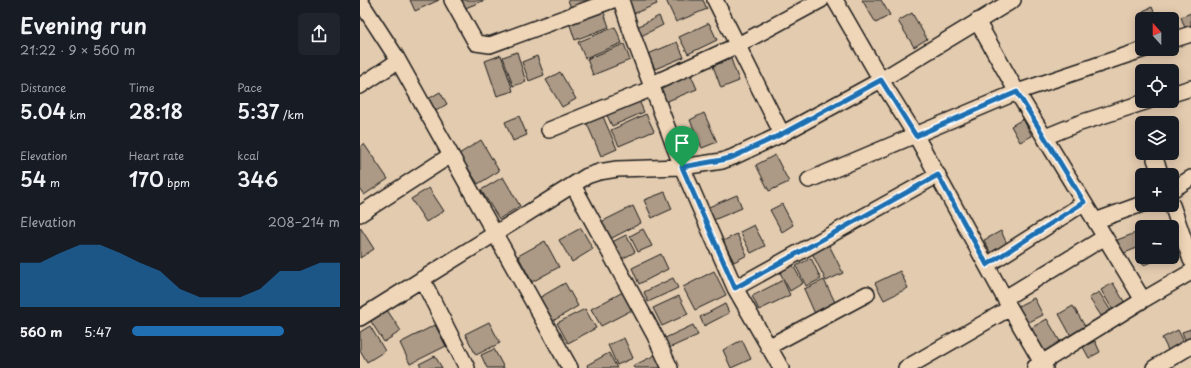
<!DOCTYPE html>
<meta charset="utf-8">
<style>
:root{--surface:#171b24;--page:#20242c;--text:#f1f3f6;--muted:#9ea1a6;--accent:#1f6fb2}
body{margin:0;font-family:"Playpen Sans",sans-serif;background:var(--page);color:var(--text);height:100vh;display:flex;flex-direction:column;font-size:15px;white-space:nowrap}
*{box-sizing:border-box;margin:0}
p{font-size:13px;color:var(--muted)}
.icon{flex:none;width:22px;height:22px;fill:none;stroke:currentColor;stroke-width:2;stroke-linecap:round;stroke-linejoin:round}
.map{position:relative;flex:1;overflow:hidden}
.details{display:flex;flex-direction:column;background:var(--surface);width:360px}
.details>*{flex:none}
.needle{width:26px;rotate:339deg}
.controls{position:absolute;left:775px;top:12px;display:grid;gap:8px}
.controls a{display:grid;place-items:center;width:44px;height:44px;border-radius:6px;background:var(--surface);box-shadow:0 2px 10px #0003;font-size:20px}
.pin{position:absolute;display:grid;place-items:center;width:34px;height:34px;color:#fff;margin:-41px -17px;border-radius:50% 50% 50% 0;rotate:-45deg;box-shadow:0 0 4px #0007}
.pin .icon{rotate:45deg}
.round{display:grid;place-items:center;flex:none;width:42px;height:42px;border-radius:6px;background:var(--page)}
.summary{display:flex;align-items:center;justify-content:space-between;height:68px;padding:0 20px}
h1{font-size:22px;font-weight:600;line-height:30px}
.figures{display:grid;grid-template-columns:repeat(3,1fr);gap:6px;height:68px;padding:4px 20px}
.figures div{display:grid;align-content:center}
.figures b{font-size:20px;font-weight:600}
.figures small{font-size:11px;font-weight:400}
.figures p{font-size:11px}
.chart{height:112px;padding:8px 20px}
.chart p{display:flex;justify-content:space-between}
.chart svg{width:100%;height:72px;margin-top:4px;fill:var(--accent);opacity:.7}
ul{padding:0 20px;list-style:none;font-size:13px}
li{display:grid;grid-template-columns:64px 48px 1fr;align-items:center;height:30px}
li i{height:10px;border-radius:5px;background:var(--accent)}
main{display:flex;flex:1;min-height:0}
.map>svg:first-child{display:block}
.building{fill:#ac9a86;stroke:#1c1c1c}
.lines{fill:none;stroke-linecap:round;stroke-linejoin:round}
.minor-casing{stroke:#1c1c1c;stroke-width:18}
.minor{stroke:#f0d6b8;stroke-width:15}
.route-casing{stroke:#fff;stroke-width:8}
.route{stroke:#1f6fb2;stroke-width:5}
</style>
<main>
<section class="details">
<div class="summary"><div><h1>Evening run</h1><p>21:22 · 9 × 560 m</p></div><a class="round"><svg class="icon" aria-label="share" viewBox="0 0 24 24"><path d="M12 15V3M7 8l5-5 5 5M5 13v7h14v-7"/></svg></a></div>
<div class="figures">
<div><p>Distance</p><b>5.04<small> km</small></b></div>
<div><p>Time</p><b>28:18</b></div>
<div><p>Pace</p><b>5:37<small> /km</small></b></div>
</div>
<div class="figures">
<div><p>Elevation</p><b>54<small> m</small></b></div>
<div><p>Heart rate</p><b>170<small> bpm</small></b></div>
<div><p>kcal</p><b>346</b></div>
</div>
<div class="chart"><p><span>Elevation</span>208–214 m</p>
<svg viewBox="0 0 160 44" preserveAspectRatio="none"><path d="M0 44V17L10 17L20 11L30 6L40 6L50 11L60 17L70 22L80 33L90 38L100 38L110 38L120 33L130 22L140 22L150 17L160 17V44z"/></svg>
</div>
<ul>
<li><b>560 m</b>5:47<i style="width:73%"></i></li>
</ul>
</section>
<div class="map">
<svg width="831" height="368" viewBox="0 0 831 368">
<rect width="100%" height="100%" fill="#e3cbaf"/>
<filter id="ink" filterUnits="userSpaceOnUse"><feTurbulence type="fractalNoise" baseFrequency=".025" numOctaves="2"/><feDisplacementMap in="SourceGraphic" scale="8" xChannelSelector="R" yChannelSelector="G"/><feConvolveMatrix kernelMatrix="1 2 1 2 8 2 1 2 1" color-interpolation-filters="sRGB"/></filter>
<g filter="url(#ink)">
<!-- building -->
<path class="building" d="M50,0h29l-24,11z
M99,0h26l-22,9z
M208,0h32l-28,11z
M261,0h34l2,4 -29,12z
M306,0h37l4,9 -31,13z
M502,0h19l9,15 -14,8z
M792,7l5,12h-11l-3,-8z
M243,10l6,17 -34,13 -6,-18z
M552,13l15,26 -13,8 -16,-26z
M831,13v16l-5,2 -5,-14z
M299,16l4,9 -26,13 -4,-9z
M349,23l8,17 -29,14 -9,-17z
M255,27l7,16 -37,15 -7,-16z
M317,42l7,15 -29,12 -7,-15z
M264,44l6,16 -37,15 -6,-16z
M157,52l9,30 -13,4 -10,-29z
M141,55l12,36 -16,5 -12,-35z
M177,56l7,19 -15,6 -7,-19z
M371,59l8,22 -18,7 -8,-22z
M200,72l16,27 -14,8 -16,-27z
M330,73l7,16 -32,13 -7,-16z
M80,92l7,12 -11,7 -8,-12z
M277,96l7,16 -32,14 -7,-15z
M241,112l16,37 -16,7 -16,-37z
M344,113l13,29 -15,6 -12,-28z
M286,114l8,17 -35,15 -8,-16z
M159,116l8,19 -14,6 -8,-19z
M663,119l9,17 -12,6 -9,-16z
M121,140l18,31 -21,13 -19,-30z
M4,144l24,35 -24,16 -4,-6v-42z
M415,155l14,27 -20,9 -13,-26z
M143,177l17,29 -21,13 -18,-29z
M69,188l15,23 -18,11 -15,-23z
M305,192l7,17 -20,9 -8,-18z
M377,195l5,13 -33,14 -5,-13z
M422,204l11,21 -11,7 -12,-22z
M273,206l8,17 -33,17 -9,-17z
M811,223l1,4h-15z
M394,225l11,21 -14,7 -11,-21z
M0,227l14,22 -14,9z
M221,228l12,21 -21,13 -13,-22z
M283,229l9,17 -14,6 -8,-16z
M641,231l8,17 -17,8 -8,-16z
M781,231l1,15 -20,8 -5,-14z
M377,234l10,21 -13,7 -11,-21z
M266,235l9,17 -13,7 -10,-17z
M185,241l14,26 -27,15 -14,-26z
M816,242l4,11 -8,2v-12z
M469,245l14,28 -17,8 -14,-28z
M301,254l7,15 -29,15 -7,-16z
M782,254v3h25l-24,8 -3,-10z
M451,258l10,21 -15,7 -10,-20z
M431,262l12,21 -13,8 -12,-22z
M354,271l12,24 -31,15 -12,-23z
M540,271l8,17 -24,12 -9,-17z
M313,278l5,10 -30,14 -4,-10z
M423,280l7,15 -31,15 -7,-14z
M464,280l13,26 -21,10 -12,-27z
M205,283l13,23 -25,15 -14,-23z
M753,283l12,20 -12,7 -12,-20z
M263,292l9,18 -31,16 -10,-17z
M739,292l12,19 -9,6 -13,-19z
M319,296l9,18 -26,12 -9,-18z
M674,298l9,17 -16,8 -9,-17z
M365,304l4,9 -25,13 -4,-9z
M713,306l13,22 -15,8 -12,-22z
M225,309l11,19 -28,15 -11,-20z
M27,310l14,21 -17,11 -14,-22z
M687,319l14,24 -16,10 -14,-25z
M129,322l11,21 -24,12 -11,-21z
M75,325l11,21 -36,18 -10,-21z
M333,325l5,10 -31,14 -4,-10z
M10,326l15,25 -18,11 -7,-12v-18z
M831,329v11l-5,2 -4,-10z
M818,330l8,16 -16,8 -8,-16z
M264,338l9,20 -16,7 -9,-20z
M382,340l9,19 -20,9 -8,-18z
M735,341l5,11 -11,6 -6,-11z
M134,349l10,19h-17l-6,-13z
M249,353l8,15h-29l-1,-3z
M295,355l6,13h-27l-1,-2z
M75,356l7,12h-20l-3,-4z"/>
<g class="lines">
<defs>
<path id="minor" d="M92,0l24,43 14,2 123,-45
M261,0l9,28 52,139 53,121 46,80
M355,0l67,134
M475,0l46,80 35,56 94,172 35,60
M0,1l35,54 175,313
M617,21l40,71 126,208
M812,40l19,-6
M292,84l86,-39 83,-45
M0,86l38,-25
M812,94l19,-6
M189,130l104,-42
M685,137l32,-13 71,-23
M795,159l6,16
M449,180l208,-88 128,-43
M213,185l82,151 15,32
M812,190l19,-12
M812,205l19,55
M0,214l91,-59
M735,221l47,-17
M627,265l97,-62
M62,279l45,89
M375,288l203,-113
M645,298l100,-61
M0,318l227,-142 12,-4 18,-3 65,-2 40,-6 11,-4 49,-23 99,-54 132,-80
M408,347l99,-53
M675,367l108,-67 48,-28
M546,368l104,-60
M794,368l37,-22"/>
</defs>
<!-- minor casing -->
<use href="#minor" class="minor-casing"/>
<!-- minor -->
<use href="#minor" class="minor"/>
</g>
</g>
<g class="lines" filter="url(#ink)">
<defs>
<path id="route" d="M521,80l35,56 101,-44 67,110 -97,63 -49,-90 -203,113 -53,-121 40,-7 11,-3 49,-23z"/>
</defs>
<!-- route casing -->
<use href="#route" class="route-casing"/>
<!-- route -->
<use href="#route" class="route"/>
</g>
</svg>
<div class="controls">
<a><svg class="needle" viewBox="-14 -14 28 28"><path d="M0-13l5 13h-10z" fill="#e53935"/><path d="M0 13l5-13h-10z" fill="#9ea1a6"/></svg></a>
<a><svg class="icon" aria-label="locate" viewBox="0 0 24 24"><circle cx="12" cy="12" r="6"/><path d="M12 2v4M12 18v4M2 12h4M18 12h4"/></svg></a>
<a><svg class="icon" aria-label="layers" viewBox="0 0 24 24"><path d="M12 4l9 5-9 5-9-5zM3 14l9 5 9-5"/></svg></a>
<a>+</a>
<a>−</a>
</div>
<div class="pin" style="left:322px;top:167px;background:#1e9e55"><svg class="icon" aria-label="arrive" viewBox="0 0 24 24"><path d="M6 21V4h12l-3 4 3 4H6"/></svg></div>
</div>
</main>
